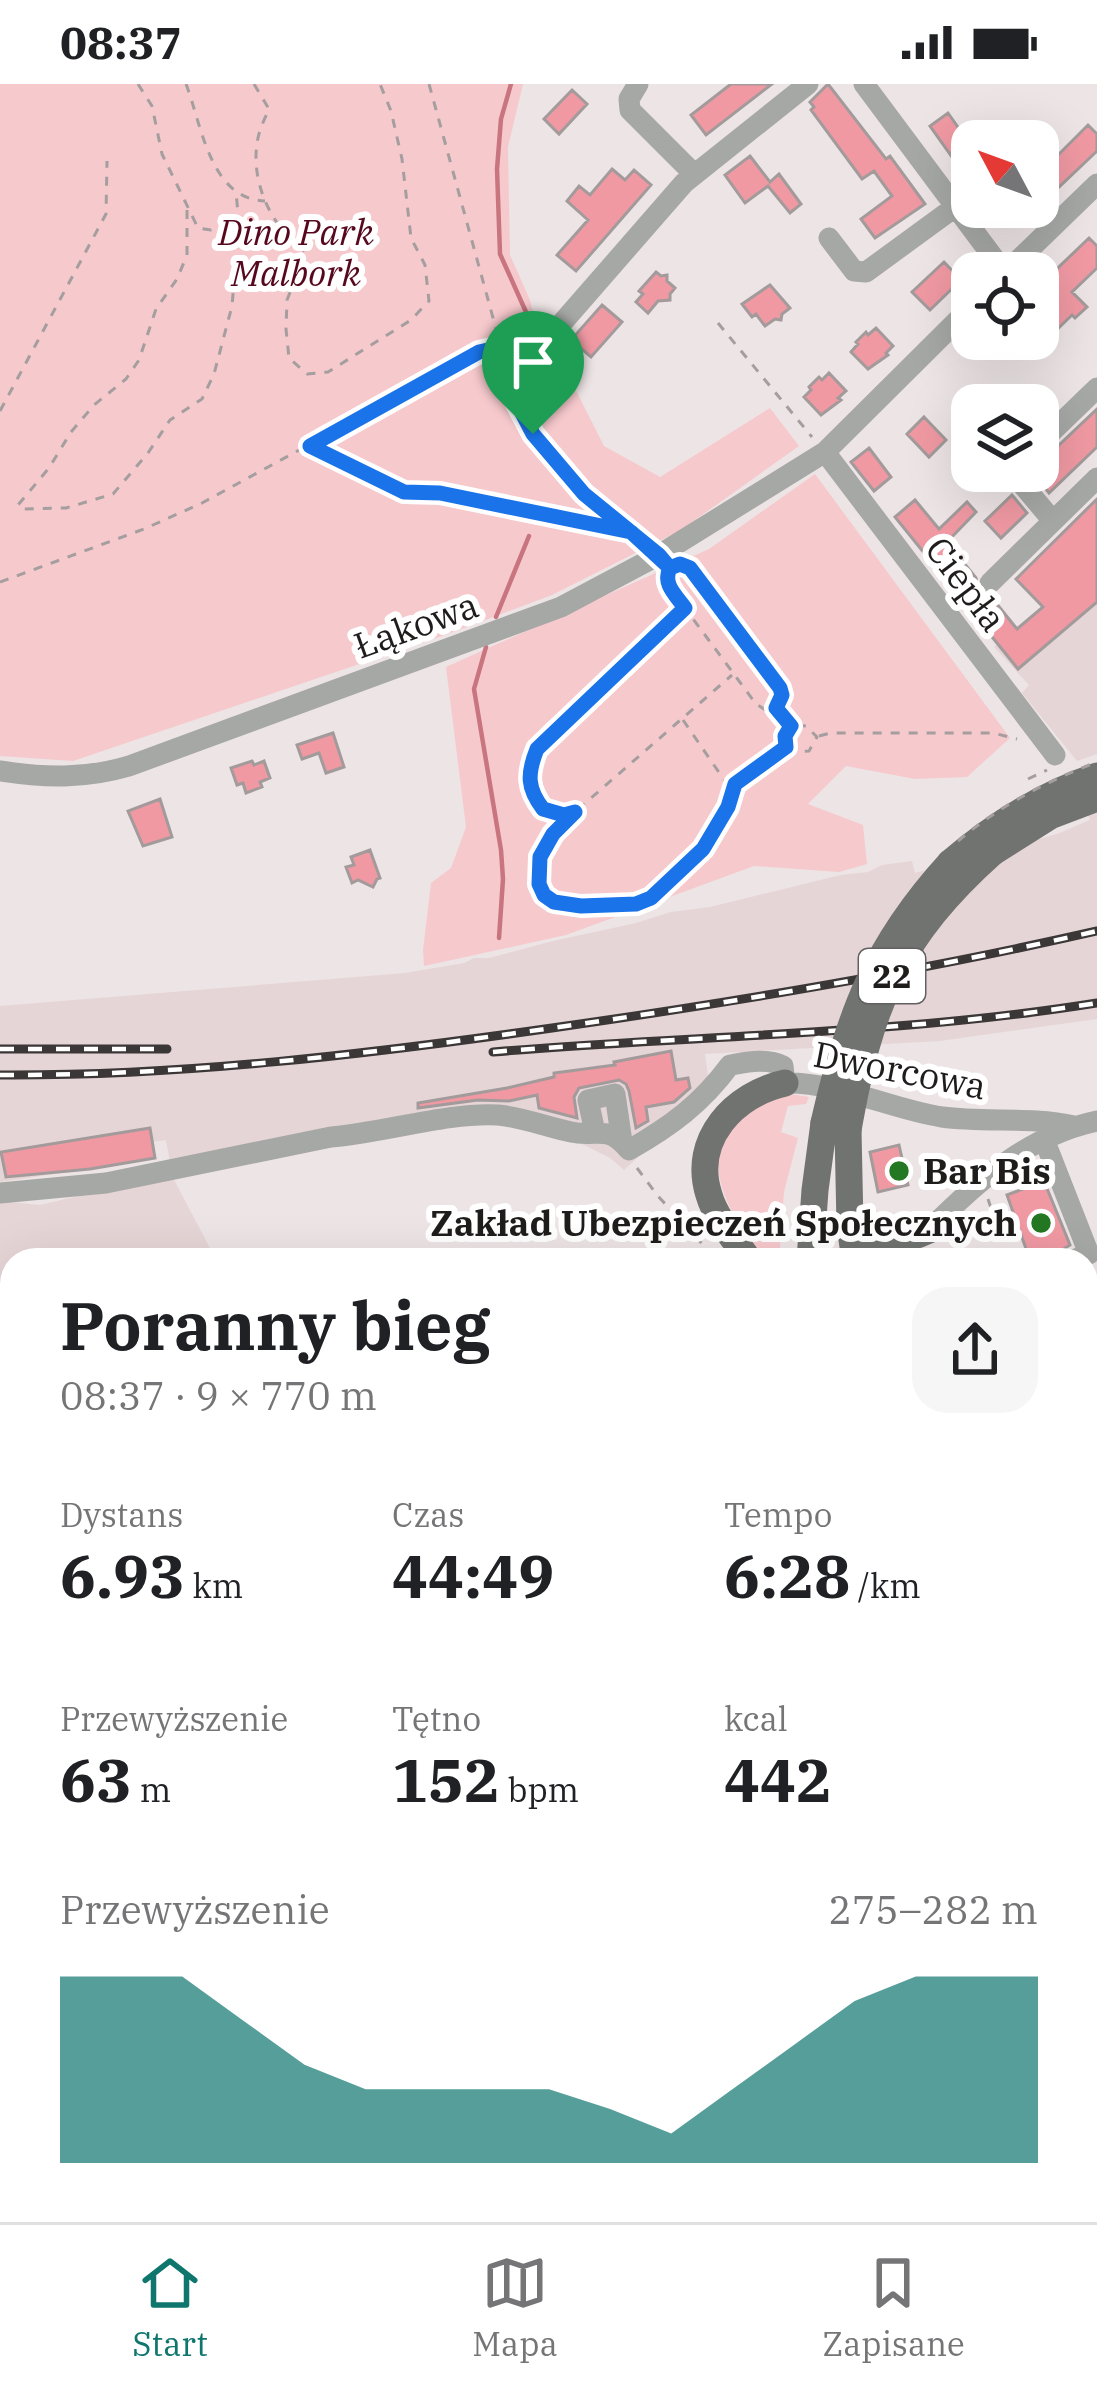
<!DOCTYPE html>
<html lang="pl">
<meta charset="utf-8">
<style>
:root{--surface:#fff;--page:#f6f6f6;--text:#202124;--muted:#757577;--line:#e0e0e0;--accent:#0f766e}
body{margin:0;font-family:"IBM Plex Serif",serif;background:var(--page);color:var(--text);height:100vh;display:flex;flex-direction:column;font-size:45px;white-space:nowrap}
*{box-sizing:border-box;margin:0}
p{font-size:39px;color:var(--muted)}
.icon{flex:none;width:66px;height:66px;fill:none;stroke:currentColor;stroke-width:2;stroke-linecap:round;stroke-linejoin:round}
.map{position:relative;flex:1;overflow:hidden}
.details{position:absolute;left:0px;top:1164px;width:1098px;height:975px;display:flex;flex-direction:column;background:var(--surface);border-radius:36px 36px 0 0;box-shadow:0 12px 48px #0002}
.details>*{flex:none}
.needle{width:78px;rotate:311deg}
.fabs{position:absolute;left:951px;top:36px;display:grid;gap:24px}
.fabs a{display:grid;place-items:center;width:108px;height:108px;border-radius:24px;background:var(--surface);box-shadow:0 12px 48px #0002;font-size:60px}
.pin{position:absolute;display:grid;place-items:center;width:102px;height:102px;color:#fff;margin:-123px -51px;border-radius:50% 50% 50% 0;rotate:-45deg;box-shadow:0 0 12px #0007}
.pin .icon{rotate:45deg}
.round{display:grid;place-items:center;flex:none;width:126px;height:126px;border-radius:36px;background:var(--page)}
.summary{display:flex;align-items:center;justify-content:space-between;height:204px;padding:0 60px}
h1{font-size:66px;font-weight:800;line-height:90px}
.metrics{display:grid;grid-template-columns:repeat(3,1fr);gap:18px;height:204px;padding:12px 60px}
.metrics div{display:grid;align-content:center}
.metrics b{font-size:60px;font-weight:800}
.metrics small{font-size:33px;font-weight:400}
.metrics p{font-size:33px}
.chart{height:336px;padding:24px 60px}
.chart p{display:flex;justify-content:space-between}
.chart svg{width:100%;height:216px;margin-top:12px;fill:var(--accent);opacity:.7}
.status{display:flex;justify-content:space-between;align-items:center;height:84px;padding:0 60px;background:var(--surface);direction:ltr}
.status svg{height:33px;fill:currentColor}
.tabs{display:flex;justify-content:space-around;align-items:center;height:168px;border-top:3px solid var(--line);background:var(--surface);font-size:33px;color:var(--muted)}
.tabs a{display:grid;justify-items:center;gap:6px}
.tabs .selected{color:var(--accent)}
.map>svg:first-child{display:block}
.built{fill:#e6d5d6}
.green{fill:#f6c9cd}
.lines{fill:none;stroke-linecap:round;stroke-linejoin:round}
.stream{stroke:#c8757f;stroke-width:4.5}
.canal{stroke:#c8757f;stroke-width:16}
.building{fill:#f099a3;stroke:#a39b9b;stroke-width:3}
.path{stroke:#a59e9f;stroke-width:3;stroke-dasharray:9 9;stroke-linecap:butt}
.minor{stroke:#a6a8a5;stroke-width:21}
.major{stroke:#70736f;stroke-width:27}
.rail-casing{stroke:#3b3737;stroke-width:9}
.rail{stroke:#fff;stroke-width:4.5;stroke-dasharray:14;stroke-linecap:butt}
.path-bridge{stroke:#a59e9f;stroke-width:3;stroke-dasharray:9 9;stroke-linecap:butt}
.major-bridge{stroke:#70736f;stroke-width:27}
.route-casing{stroke:#fff;stroke-width:24}
.route{stroke:#1a73e8;stroke-width:15}
.poi-dot{fill:#247723;stroke:#fff;stroke-width:4.5}
.labels{text-anchor:middle;stroke-width:12;stroke-linejoin:round;paint-order:stroke}
.shield{fill:#fff;stroke:#626060;stroke-width:3}
.shield-label{font-size:33px;font-weight:bold;fill:#1f1c1c}
.park-label{font-size:36px;font-style:italic;fill:#56081e;stroke:#fff}
.street-label{font-size:36px;fill:#1f1c1c;stroke:#fff}
.poi-label{font-size:36px;font-weight:bold;fill:#1f1c1c;stroke:#fff;text-anchor:start}
</style>
<div class="status"><b>08:37</b><svg viewBox="0 0 49 12"><path d="M0 12V9h3v3zM5 12V6h3v6zM10 12V3h3v9zM15 12V0h3v12zM26 1h20v11H26zM47 4h2v5h-2z"/></svg></div>
<div class="map">
<svg width="1097" height="2138" viewBox="0 0 1097 2138">
<rect width="100%" height="100%" fill="#ede4e5"/>
<!-- built -->
<path class="built" d="M1097,477v193l-20,7 -55,-68 7,-8 -35,-38z
M1097,728v207l-157,22 -235,13 5,37 -86,79 -14,-12 -32,-16 -54,-15 -63,-4 -289,53 39,74 -13,10h-186v127l-12,6v-192l40,4 132,-31 -6,-34 -14,2 3,17 -155,23v-176l405,-33 59,-10 10,-5h15l64,-17 83,-18 35,-11 39,-5 131,-32 27,-3 14,-7 30,-4 3,12 142,-39 33,-14 -2,-5z"/>
<!-- green -->
<path class="green" d="M0,0h523l-15,63 2,108 20,45 7,30 12,16 5,1 50,99 56,31 110,-69 29,38 -118,84 -129,65 -110,41 -369,125 -73,-5z
M815,390l195,264 -43,39 -52,2 -69,-13 -38,38 55,21 4,39 -28,8 -85,-6 -188,69 -142,31 -1,-16 8,-67 20,-15 15,-41 -20,-160 263,-118z
M785,1009l24,4 -3,7 -18,2 -7,26 17,6 -14,54 -5,68h-18c-26,-41 -71,-102 -18,-144 12,-9 28,-15 42,-23z"/>
<g class="lines">
<!-- stream -->
<path class="stream" d="M511,0l-10,35 -4,50 3,85 30,67
M496,533l33,-81
M486,563l-12,42 27,161 2,29 -4,59"/>
<!-- canal -->
<path class="canal" d="M0,2008l12,-8
M351,2127l13,9"/>
</g>
<!-- building -->
<path class="building" d="M731,0h41l-66,51 -15,-20z
M828,0l58,75 4,-3 35,48 -50,34 -14,-19 31,-23 -18,-25 -12,8 -51,-69 3,-3 -4,-5z
M572,6l15,14 -28,30 -15,-15z
M948,29l24,34v38l-42,-59z
M1088,41l9,9v17l-59,56v-32z
M750,72l20,26 9,-8 22,30 -11,9 -22,-27 -23,17 -20,-28z
M612,85l13,11 9,-10 17,15 -75,86 -19,-16 31,-35 -21,-19 12,-15 11,9z
M1089,154l8,8v22l-25,24 15,15 -12,11 -3,-3 -34,33v-61z
M944,178l17,18 -31,30 -18,-18z
M656,188l5,4 6,-1v6l8,7 -5,6v6l-12,1 -10,12 -12,-11 7,-8 -4,-3z
M770,201l20,23 -8,6 -1,6 -6,-1 -10,7 -9,-12 -4,3 -10,-13z
M602,221l20,17 -31,35 -20,-17z
M876,244l17,18 -7,7 2,2 -20,14 -17,-17 7,-8 -2,-2 10,-10 2,3z
M829,289l17,18 -8,7 3,2 -20,15 -17,-18 7,-7 -2,-3 10,-10 3,3z
M1097,325v38l-48,46 -17,-22h6v-6z
M924,333l22,23 -17,17 -22,-23z
M869,364l22,29 -17,14 -23,-29z
M1012,411l15,18 -26,25 -16,-17z
M1097,415v103l-79,67 -123,-152 20,-17 24,29 28,-27 9,10 -29,30 29,36 3,15 13,5 25,31 26,-22 -27,-28z
M333,649l11,34 -18,6 -7,-20 -17,6 -5,-14z
M252,677l2,4 10,-4 6,17 -10,4 2,5 -16,6 -3,-10 -6,2 -6,-17z
M160,715l12,38 -29,9 -15,-35z
M370,766l10,28 -3,1 -4,8 -15,-7 -6,3 -6,-16 8,-2 -3,-8z
M671,967l5,29 12,-2 2,10 -16,14 -28,5 2,14 -12,7 -7,-37 -3,-7 -7,-4 -40,8 -5,9 3,21 -38,-10 -2,-13 -28,6 -31,-1 -60,8v-5l89,-15 47,-11v-4l61,-8 -1,-3z
M150,1044l5,30 -65,11 -84,8 -5,-25z
M899,1061l9,40 -30,7 -8,-40z
M1044,1097l26,64 -8,5 -4,8 -28,2 -23,-65z"/>
<g class="lines">
<!-- path -->
<path class="path" d="M138,0l14,22 10,48 36,74 13,2 28,-6 -3,-32
M186,0c16,42 24,115 79,117
M254,0l15,25c-4,9 -9,19 -11,29 -9,42 13,90 48,114l-19,48 -1,29 3,29 18,16 21,-2 83,-52 18,-19 -4,-36 -14,-27 -9,-79 -11,-48 -11,-27
M429,0l72,263c3,15 4,32 11,46 27,62 78,106 130,148
M187,126v45l-10,24 -21,30 -17,51 -13,19 -32,26 -23,27 -22,36 -31,37 4,4 44,-1 47,-14 35,-41 22,-33 32,-21 12,-25 18,-68 7,-82
M718,239l94,114
M0,327l106,-197 1,-53
M311,363l93,45 36,1 189,39
M667,490l1,11 88,119 11,7 9,-3 6,-13 -2,-7 -90,-120 -7,-4
M0,498l144,-53 58,-26 277,-151 50,-10
M685,524l-148,141c-13,31 -7,77 38,63l157,-137
M777,625l13,16
M683,636l46,67 5,-2
M819,652l12,-3h162l24,6
M1028,695l19,-9
M573,729l-20,21 -13,23 -1,27 6,11 9,7 27,4 55,-2 22,-12 45,-43 25,-42 7,-22 51,-38 7,5 16,-1 8,-14 -11,-11 -11,-1 -8,7 -1,15
M637,1084l20,27 60,65
M937,1088l9,11
M988,1115l20,61
M8,1835l4,15
M0,2123l16,15
M568,2127l8,11
M886,2127l3,2 2,-2
M284,2138l8,-8
M846,2138l8,-11"/>
<!-- minor -->
<path class="minor" d="M638,0l-9,15 1,11 64,64
M864,0l141,189
M829,154l25,33 12,1 89,-65
M1005,189l92,-89
M548,255l136,-156 124,-99
M1038,361l59,-57
M825,368l230,303
M1011,387l42,50
M990,499l107,-105
M0,687c45,7 85,8 129,-5l432,-159 98,-52 166,-103 147,-146
M595,1048l-7,-32 27,-6 7,48
M1044,1055l45,115 -16,6
M0,1109l106,-10 225,-46c52,-4 117,-25 167,-22 24,2 49,12 73,17 27,6 35,-9 58,18 42,-24 72,-46 101,-85 18,-3 36,-7 53,1l2,17c54,-1 105,26 157,34 45,6 88,-1 132,9
M929,1146c49,-49 98,-94 168,-109
M0,1326l12,-6
M0,1357l12,17
M1086,1399l11,-8
M0,1748l12,-3
M0,1777l12,-3
M0,1818l12,-3
M1086,1851l11,12
M0,1887l12,3
M1086,1962l11,-11
M0,2099l12,-12
M310,2127l16,11
M912,2127l15,7
M961,2127l5,11
M713,2138l10,-11"/>
<!-- major -->
<path class="major" d="M993,768l57,-36 47,-18
M950,779c44,-38 91,-68 147,-87
M848,1046l2,96 5,34
M850,1142c34,16 45,20 79,4
M749,1176c-14,-20 -33,-41 -40,-65 -18,-56 26,-101 76,-112
M810,1176l5,-70 9,-67
M1086,1513l11,8
M1086,1558l11,7
M433,2138l9,-11
M477,2138l9,-11"/>
<defs>
<path id="rail" d="M0,965h167
M493,968c202,-17 404,-17 604,-49
M0,991c185,1 369,-21 552,-47 183,-26 365,-56 545,-97"/>
</defs>
<!-- rail casing -->
<use href="#rail" class="rail-casing"/>
<!-- rail -->
<use href="#rail" class="rail"/>
<!-- path-bridge -->
<path class="path-bridge" d="M958,757c41,-35 89,-60 139,-79"/>
<!-- major-bridge -->
<path class="major-bridge" d="M824,1039c24,-106 51,-178 126,-260
M848,1046c22,-125 49,-192 145,-278"/>
</g>
<g class="lines">
<defs>
<path id="route" d="M533,350l51,60 75,61 11,13c-8,16 6,27 15,40l-148,141c-10,25 -10,39 6,60l21,6 11,-3 -22,22 -13,23 -1,27 5,11 10,7 27,4 55,-2 15,-6 52,-49 25,-42 7,-23 51,-37 -1,-11 6,-10 -15,-18 6,-13 -2,-7 -90,-120 -10,-4 -10,4 -39,-36 -191,-39 -36,-1 -94,-46 169,-94 22,-5 8,41 24,46"/>
</defs>
<!-- route casing -->
<use href="#route" class="route-casing"/>
<!-- route -->
<use href="#route" class="route"/>
</g>
<!-- markers -->
<g class="poi-dot">
<circle cx="899" cy="1087" r="12"/>
<circle cx="1041" cy="1139" r="12"/>
</g>
<g class="labels">
<!-- shield labels -->
<rect class="shield" x="859" y="865" width="66" height="54" rx="9"/>
<g class="shield-label">
<text x="892" y="904">22</text>
</g>
<!-- park labels -->
<g class="park-label">
<text x="296" y="161">Dino Park<tspan x="296" dy="41">Malbork</tspan></text>
</g>
<!-- street labels -->
<g class="street-label">
<text transform="translate(966 500) rotate(53)" y="13">Ciepła</text>
<text transform="translate(416 541) rotate(-20)" y="13">Łąkowa</text>
<text transform="translate(900 986) rotate(11)" y="13">Dworcowa</text>
</g>
<!-- poi labels -->
<g class="poi-label">
<text x="923" y="1100">Bar Bis</text>
<text x="1017" y="1152" text-anchor="end">Zakład Ubezpieczeń Społecznych</text>
</g>
</g>
</svg>
<div class="fabs">
<a><svg class="needle" viewBox="-14 -14 28 28"><path d="M0-13l5 13h-10z" fill="#e53935"/><path d="M0 13l5-13h-10z" fill="#757577"/></svg></a>
<a><svg class="icon" aria-label="locate" viewBox="0 0 24 24"><circle cx="12" cy="12" r="6"/><path d="M12 2v4M12 18v4M2 12h4M18 12h4"/></svg></a>
<a><svg class="icon" aria-label="layers" viewBox="0 0 24 24"><path d="M12 4l9 5-9 5-9-5zM3 14l9 5 9-5"/></svg></a>
</div>
<div class="pin" style="left:533px;top:350px;background:#1e9e55"><svg class="icon" aria-label="arrive" viewBox="0 0 24 24"><path d="M6 21V4h12l-3 4 3 4H6"/></svg></div>
<section class="details">
<div class="summary"><div><h1>Poranny bieg</h1><p>08:37 · 9 × 770 m</p></div><a class="round"><svg class="icon" aria-label="share" viewBox="0 0 24 24"><path d="M12 15V3M7 8l5-5 5 5M5 13v7h14v-7"/></svg></a></div>
<div class="metrics">
<div><p>Dystans</p><b>6.93<small> km</small></b></div>
<div><p>Czas</p><b>44:49</b></div>
<div><p>Tempo</p><b>6:28<small> /km</small></b></div>
</div>
<div class="metrics">
<div><p>Przewyższenie</p><b>63<small> m</small></b></div>
<div><p>Tętno</p><b>152<small> bpm</small></b></div>
<div><p>kcal</p><b>442</b></div>
</div>
<div class="chart"><p><span>Przewyższenie</span>275–282 m</p>
<svg viewBox="0 0 160 44" preserveAspectRatio="none"><path d="M0 44V6L10 6L20 6L30 15L40 24L50 29L60 29L70 29L80 29L90 33L100 38L110 29L120 20L130 11L140 6L150 6L160 6V44z"/></svg>
</div>
</section>
</div>
<nav class="tabs">
<a class="selected"><svg class="icon" aria-label="home" viewBox="0 0 24 24"><path d="M3 11l9-7 9 7M6 9v11h12V9"/></svg>Start</a>
<a><svg class="icon" aria-label="map" viewBox="0 0 24 24"><path d="M3 6l6-2 6 2 6-2v14l-6 2-6-2-6 2zM9 4v14M15 6v14"/></svg>Mapa</a>
<a><svg class="icon" aria-label="saved" viewBox="0 0 24 24"><path d="M7 4h10v16l-5-4-5 4z"/></svg>Zapisane</a>
</nav>
